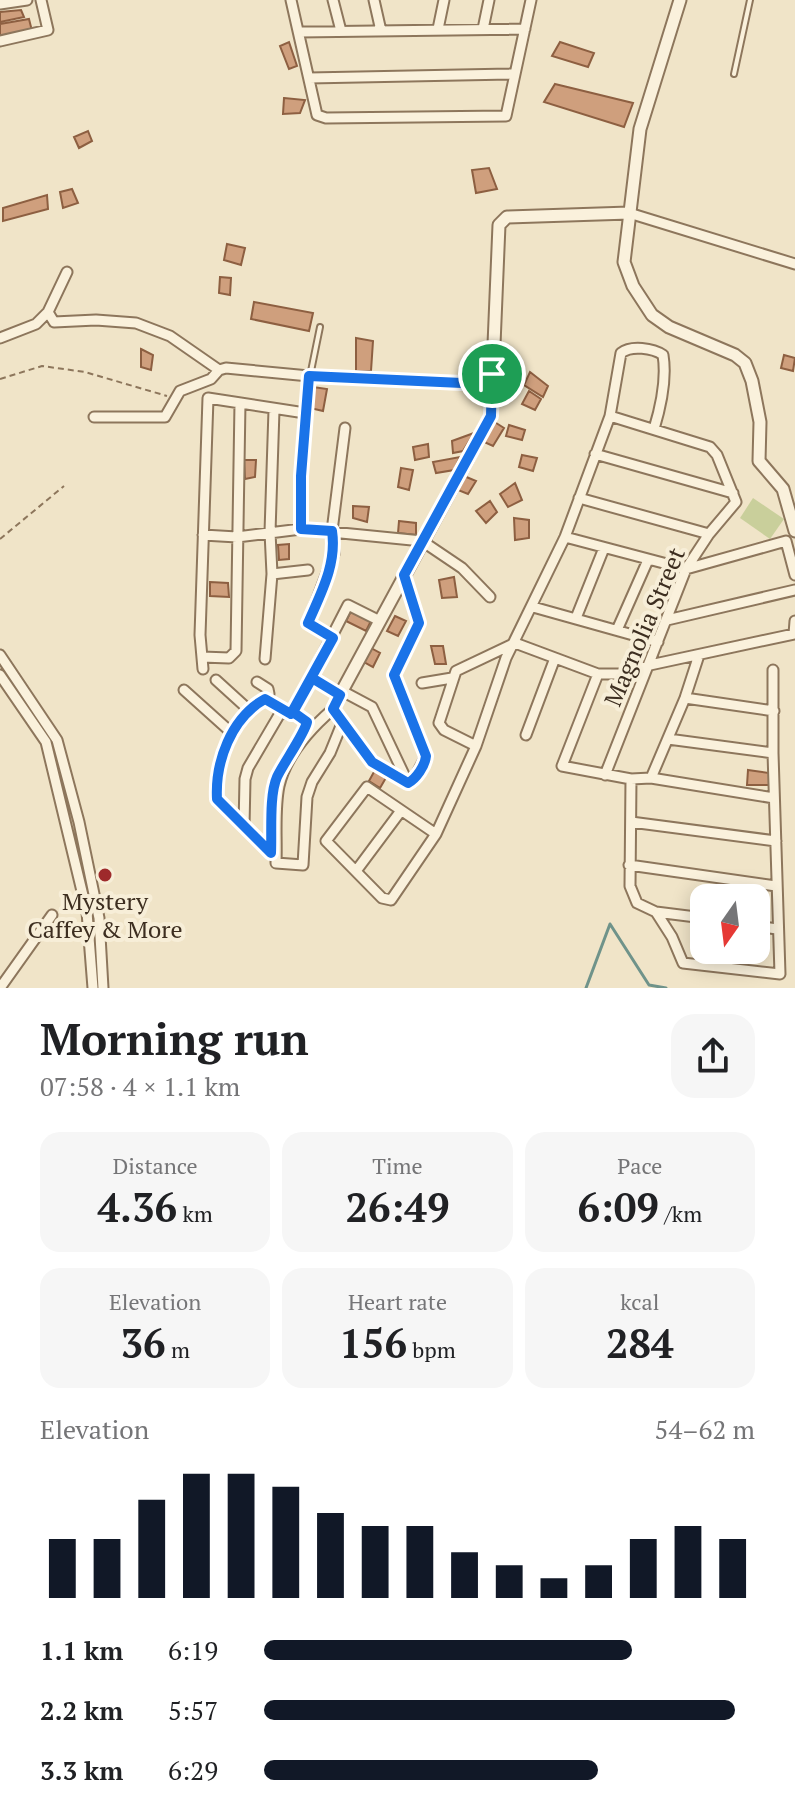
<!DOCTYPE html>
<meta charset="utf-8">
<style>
:root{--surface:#fff;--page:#f6f6f6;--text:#202124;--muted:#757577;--accent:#111827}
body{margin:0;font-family:"PT Serif",serif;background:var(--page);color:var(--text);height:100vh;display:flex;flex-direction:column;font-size:30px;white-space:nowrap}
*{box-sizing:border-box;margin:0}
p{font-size:26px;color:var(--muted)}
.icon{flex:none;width:44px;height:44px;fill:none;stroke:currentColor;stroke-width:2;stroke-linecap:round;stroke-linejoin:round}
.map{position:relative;height:988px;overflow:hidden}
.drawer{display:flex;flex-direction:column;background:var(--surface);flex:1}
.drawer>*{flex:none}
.needle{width:52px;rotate:194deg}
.controls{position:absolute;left:690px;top:884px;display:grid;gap:16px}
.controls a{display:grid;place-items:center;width:80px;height:80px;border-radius:16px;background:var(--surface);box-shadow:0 4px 20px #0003;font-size:40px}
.pin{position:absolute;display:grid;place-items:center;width:68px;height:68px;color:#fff;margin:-34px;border:4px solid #fff;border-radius:50%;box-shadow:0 2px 8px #0007}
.round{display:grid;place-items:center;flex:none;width:84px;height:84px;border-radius:24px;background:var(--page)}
.summary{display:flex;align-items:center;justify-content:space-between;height:136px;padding:0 40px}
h1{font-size:44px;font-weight:700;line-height:60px}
.stats{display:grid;grid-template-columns:repeat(3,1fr);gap:12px;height:136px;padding:8px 40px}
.stats div{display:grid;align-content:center;border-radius:20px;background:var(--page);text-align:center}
.stats b{font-size:40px;font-weight:700}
.stats small{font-size:22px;font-weight:400}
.stats p{font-size:22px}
.chart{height:224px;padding:16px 40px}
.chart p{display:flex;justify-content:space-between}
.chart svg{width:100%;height:144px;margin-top:8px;stroke:var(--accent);stroke-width:6}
ul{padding:0 40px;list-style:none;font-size:26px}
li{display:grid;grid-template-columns:128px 96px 1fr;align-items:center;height:60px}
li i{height:20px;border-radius:10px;background:var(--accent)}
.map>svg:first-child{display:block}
.green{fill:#c9cf9b}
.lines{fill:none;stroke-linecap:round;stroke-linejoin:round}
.stream{stroke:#6f938a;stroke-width:3}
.building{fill:#cf9f7d;stroke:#8d5f41;stroke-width:2}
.service-casing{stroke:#8d765c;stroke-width:8}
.minor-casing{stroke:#8d765c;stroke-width:13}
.tertiary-casing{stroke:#8d765c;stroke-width:15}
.path{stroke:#8d765c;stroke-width:2;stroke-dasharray:6 4;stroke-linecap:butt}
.service{stroke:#faf1dc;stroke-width:4}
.minor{stroke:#faf1dc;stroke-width:9}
.tertiary{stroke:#faf1dc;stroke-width:11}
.route-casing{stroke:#fff;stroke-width:16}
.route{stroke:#1a73e8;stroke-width:10}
.poi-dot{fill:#9e2a2b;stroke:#f7eed8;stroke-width:3}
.labels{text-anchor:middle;stroke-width:8;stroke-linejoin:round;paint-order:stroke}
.street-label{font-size:24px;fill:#3d2e20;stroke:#f7eed8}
.poi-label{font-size:24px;fill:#3d2e20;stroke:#f7eed8}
</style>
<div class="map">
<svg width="795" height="988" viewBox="0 0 795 988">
<rect width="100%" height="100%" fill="#f0e4c8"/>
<!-- green -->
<path class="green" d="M753,498l31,21 -14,20 -30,-21z"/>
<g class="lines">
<!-- stream -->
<path class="stream" d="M586,988l24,-64 39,61 17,3"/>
</g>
<!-- building -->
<path class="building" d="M21,10l3,7 -24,5v-10z
M29,19l3,12 -32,7v-14z
M289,42l8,24 -8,3 -9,-23z
M560,42l34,11 -6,14 -36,-11z
M555,84l78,19 -9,24 -80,-25z
M284,98l21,2 -5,13 -17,1z
M88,131l4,10 -13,7 -5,-11z
M489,168l8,21 -21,4 -4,-23z
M72,189l6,14 -15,5 -3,-16z
M47,195l1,14 -45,12v-13z
M227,244l18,4 -4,17 -17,-5z
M220,277l11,1 -1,17 -11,-2z
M254,302l59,11 -4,18 -58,-12z
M356,338l17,3 -2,30h-15z
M141,349l12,6 -2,15 -10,-3z
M784,355l11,3 -2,13 -12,-3z
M530,372l18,14 -5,11 -19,-12z
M313,387l14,2 -4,22 -13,-3z
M529,391l12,8 -6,11 -13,-6z
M493,421l11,7 -11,18 -11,-5z
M509,425l16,5 -3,10 -16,-4z
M474,433l-11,18 -10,2 -1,-12z
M428,444l1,13 -14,3 -2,-13z
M522,455l15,3 -4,13 -14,-4z
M460,457l-6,13 -18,3 -3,-11z
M244,460h12l-1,17 -10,2z
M401,468l12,2 -4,20 -11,-3z
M464,476l12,5 -8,13 -10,-4z
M515,483l7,17 -14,7 -8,-13z
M490,501l7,11 -11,11 -10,-12z
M353,506l16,1 -2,15 -14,-4z
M514,518l15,2v18l-14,2z
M399,521l17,2v12l-18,-2z
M289,544v15l-10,1 -1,-15z
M454,577l3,20 -15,1 -3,-18z
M210,582l18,1 1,14 -19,-1z
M351,611l20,10 -5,10 -20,-10z
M395,616l11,5 -8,15 -11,-5z
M431,646h12l3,18h-11z
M371,648l9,5 -7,14 -9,-5z
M375,770l12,6 -7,12 -11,-7z
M748,770l21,3v12h-22z"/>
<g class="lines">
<defs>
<path id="service" d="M734,74l16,-74
M310,376l10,-49"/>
<path id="minor" d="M291,0l26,115 9,3 180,-2 25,-116
M333,0l8,31
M374,0l7,31
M0,4l27,-4
M438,29l6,-29
M483,29l6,-29
M299,32l226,-3
M0,41l48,-11 -7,-30
M309,78l205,-4
M629,213l166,51
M67,272l-19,40 6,10 42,-2 40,3 34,13 49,34
M0,338l36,-14 12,-12
M94,417h71l15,-26 31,-12 8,-9 7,-2 83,8
M595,454l138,39
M579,498l130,36
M301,529v-53l8,-100 153,7 30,-9
M203,535l34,2 64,-8 121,12 40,27 28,29
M565,537l121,32 100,-28 9,34
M272,574l36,-4
M404,575l15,48 -25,52 32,81 -13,25 -5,2 -3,-1 -33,-20 -39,-53 9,-18 30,16 36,76
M533,607l125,35
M576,618l28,-70
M667,620l128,-30
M617,630l31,-70
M333,638l-25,-15 26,-69 -2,-23 13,-103
M515,643l83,31h27l25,-9 144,-31 1,-13
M0,655l57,85 22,82 20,96 4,70
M202,657l27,1 7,-7 4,-248
M265,659l7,-85 -2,-42 4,-122
M203,669l-3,-34 8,-237 97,15
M598,674l-36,92 69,13 20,-1 123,20
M0,675l46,67 41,170 6,76
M312,678l28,17
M216,680l33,30
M257,682l11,7 1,5c-6,8 -14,9 -20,16 -23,25 -33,57 -32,89l54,54
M422,683l30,-5
M184,690l49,44
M685,698l89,13
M265,699l23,15 5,-2 55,-107 30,15
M333,709c-22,19 -47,47 -54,77 -5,24 -2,52 -3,77l27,2 4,-68 5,-15 18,-29 13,-32
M293,712l14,10 -7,14
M526,735l29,-77
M668,739l105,14
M476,746l-32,-16 -5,-7 17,-52 59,-28
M605,775l81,-206 23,-35 27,-32 -19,-47 -7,-8 -100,-31
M651,778l34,-80 14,-43
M631,779l-1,107 7,17 19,9 16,25 11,26 97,11 -7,-221v-83
M631,822l145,19
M244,827l1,-48 3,-11 34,-58
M436,834l-69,-47 -41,54 56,57 9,2 45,-66 40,-88 30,-88 59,-121 45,-121 11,-63c10,-8 32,-5 42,2 4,24 -2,51 -9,74
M629,865l147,21
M356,871l44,-59
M656,912l48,6
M756,926l21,3
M0,988l52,-73"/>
<path id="tertiary" d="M680,0l-40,129 -16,133 9,24 19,29 17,12 66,28 10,8 7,18 8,41 -1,39 24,28 12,42
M342,691l149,-275 8,-191 8,-8 122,-4"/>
</defs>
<!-- service casing -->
<use href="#service" class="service-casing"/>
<!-- minor casing -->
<use href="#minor" class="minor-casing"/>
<!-- tertiary casing -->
<use href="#tertiary" class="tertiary-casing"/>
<!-- path -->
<path class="path" d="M0,379l42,-13 43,6 82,24
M0,539l64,-53"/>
<!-- service -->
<use href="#service" class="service"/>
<!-- minor -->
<use href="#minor" class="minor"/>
<!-- tertiary -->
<use href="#tertiary" class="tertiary"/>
</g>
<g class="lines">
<defs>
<path id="route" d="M492,374l-30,9 -153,-7 -8,100v53l31,2c5,33 -11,62 -24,92l25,15 -42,76 -26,-15c-34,19 -50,63 -48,100l54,54c1,-21 -2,-58 6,-76 6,-13 28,-44 30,-55l-14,-10 19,-34 28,17 -7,14 39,53 36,21c8,-4 17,-17 18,-27l-32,-81 25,-52 -15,-48 87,-159 1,-42"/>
</defs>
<!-- route casing -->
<use href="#route" class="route-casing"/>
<!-- route -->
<use href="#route" class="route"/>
</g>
<!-- markers -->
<circle class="poi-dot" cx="105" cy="875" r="8"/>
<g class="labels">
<!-- street labels -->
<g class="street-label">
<text transform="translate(645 627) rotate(-67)" y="8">Magnolia Street</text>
</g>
<!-- poi labels -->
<g class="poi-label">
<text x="105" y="910">Mystery<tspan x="105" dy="28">Caffey &amp; More</tspan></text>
</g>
</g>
</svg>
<div class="controls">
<a><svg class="needle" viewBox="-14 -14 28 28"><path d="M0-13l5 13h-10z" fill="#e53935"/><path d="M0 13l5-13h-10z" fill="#757577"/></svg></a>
</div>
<div class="pin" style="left:492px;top:374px;background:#1e9e55"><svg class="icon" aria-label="arrive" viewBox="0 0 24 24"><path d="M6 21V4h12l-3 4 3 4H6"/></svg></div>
</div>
<section class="drawer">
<div class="summary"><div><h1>Morning run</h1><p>07:58 · 4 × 1.1 km</p></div><a class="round"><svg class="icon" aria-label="share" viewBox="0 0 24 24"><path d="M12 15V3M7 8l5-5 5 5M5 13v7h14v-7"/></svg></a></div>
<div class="stats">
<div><p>Distance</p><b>4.36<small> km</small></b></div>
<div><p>Time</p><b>26:49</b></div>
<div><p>Pace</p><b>6:09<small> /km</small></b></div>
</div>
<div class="stats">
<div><p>Elevation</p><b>36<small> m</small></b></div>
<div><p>Heart rate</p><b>156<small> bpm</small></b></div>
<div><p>kcal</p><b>284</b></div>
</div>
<div class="chart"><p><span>Elevation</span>54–62 m</p>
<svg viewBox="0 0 160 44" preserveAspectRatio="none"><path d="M5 44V26M15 44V26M25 44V14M35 44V6M45 44V6M55 44V10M65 44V18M75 44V22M85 44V22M95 44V30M105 44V34M115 44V38M125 44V34M135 44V26M145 44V22M155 44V26"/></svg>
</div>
<ul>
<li><b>1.1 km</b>6:19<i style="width:75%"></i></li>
<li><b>2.2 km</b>5:57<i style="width:96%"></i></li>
<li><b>3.3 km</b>6:29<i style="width:68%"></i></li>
</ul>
</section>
